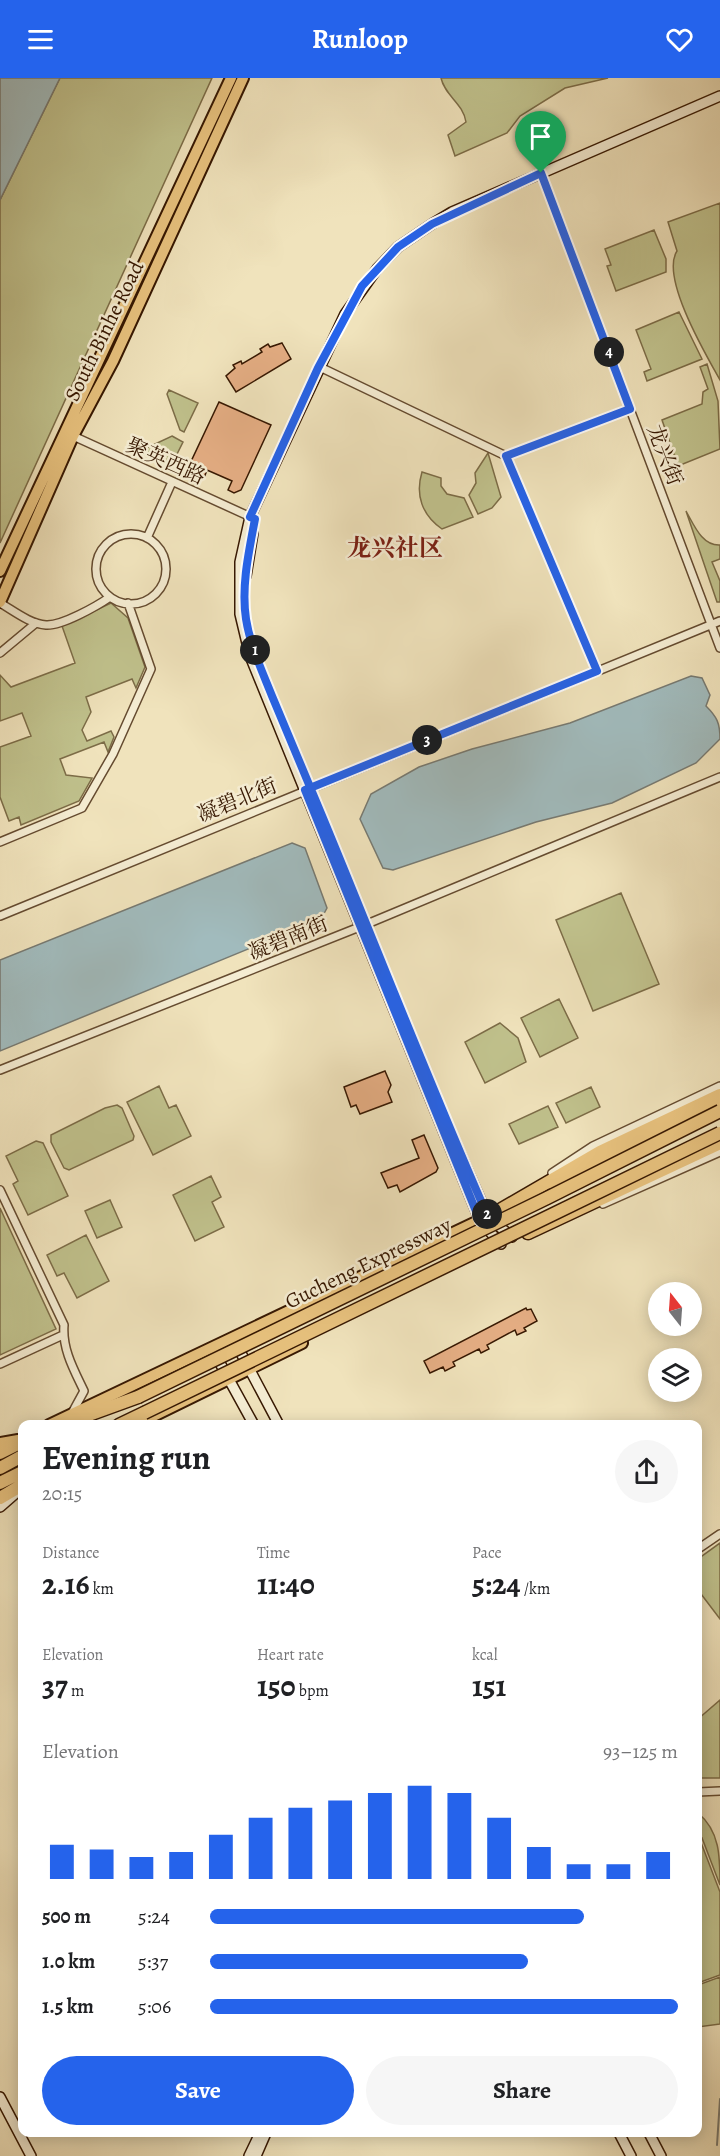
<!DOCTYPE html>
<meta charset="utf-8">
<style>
:root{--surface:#fff;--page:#f6f6f6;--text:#202124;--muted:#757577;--accent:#2563eb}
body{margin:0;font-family:Alegreya,"Noto Serif SC",serif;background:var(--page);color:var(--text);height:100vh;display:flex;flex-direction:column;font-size:22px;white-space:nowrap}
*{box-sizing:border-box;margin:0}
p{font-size:20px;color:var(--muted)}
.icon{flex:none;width:33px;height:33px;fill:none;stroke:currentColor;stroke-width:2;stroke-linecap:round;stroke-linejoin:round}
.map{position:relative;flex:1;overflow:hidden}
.sheet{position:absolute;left:18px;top:1342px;width:684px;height:717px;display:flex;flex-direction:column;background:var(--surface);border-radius:12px;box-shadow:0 3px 15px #0003}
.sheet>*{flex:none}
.needle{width:39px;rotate:343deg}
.buttons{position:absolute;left:648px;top:1204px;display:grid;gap:12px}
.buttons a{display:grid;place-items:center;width:54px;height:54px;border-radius:50%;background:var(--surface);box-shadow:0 3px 15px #0003;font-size:30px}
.pin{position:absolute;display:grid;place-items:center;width:51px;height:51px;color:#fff;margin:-62px -26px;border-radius:50% 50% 50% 0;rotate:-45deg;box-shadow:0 0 6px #0007}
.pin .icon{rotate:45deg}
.km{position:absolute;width:30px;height:30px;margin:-15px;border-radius:50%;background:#222;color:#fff;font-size:16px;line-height:30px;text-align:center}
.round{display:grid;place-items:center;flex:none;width:63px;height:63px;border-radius:32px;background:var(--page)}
.head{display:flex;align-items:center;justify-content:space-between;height:102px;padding:0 24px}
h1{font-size:33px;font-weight:700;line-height:45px}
.metrics{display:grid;grid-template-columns:repeat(3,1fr);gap:9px;height:102px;padding:6px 24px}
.metrics div{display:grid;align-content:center}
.metrics b{font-size:30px;font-weight:700}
.metrics small{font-size:16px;font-weight:400}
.metrics p{font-size:16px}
.chart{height:168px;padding:12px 24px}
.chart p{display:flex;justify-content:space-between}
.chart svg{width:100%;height:108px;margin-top:6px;stroke:var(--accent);stroke-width:6}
.action{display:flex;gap:12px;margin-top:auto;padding:12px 24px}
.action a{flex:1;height:69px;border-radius:36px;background:var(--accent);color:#fff;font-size:24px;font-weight:700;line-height:69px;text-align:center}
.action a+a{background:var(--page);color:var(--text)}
ul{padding:0 24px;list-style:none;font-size:20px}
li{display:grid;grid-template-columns:96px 72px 1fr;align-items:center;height:45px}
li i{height:15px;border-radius:8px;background:var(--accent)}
header{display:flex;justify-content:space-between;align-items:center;height:78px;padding:0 24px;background:var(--accent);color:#fff;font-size:27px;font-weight:700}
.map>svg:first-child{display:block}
.green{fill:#c0c18c;stroke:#7c6c47;stroke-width:1.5}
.water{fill:#a1bbbd;stroke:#777a72;stroke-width:1.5}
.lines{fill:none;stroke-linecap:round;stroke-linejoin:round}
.stream{stroke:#777a72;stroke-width:2}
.building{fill:#e5ae84;stroke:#371802;stroke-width:1.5}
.street-casing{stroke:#654b30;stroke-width:10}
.secondary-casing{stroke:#371802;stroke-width:12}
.primary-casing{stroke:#371802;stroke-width:14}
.highway-casing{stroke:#371802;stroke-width:15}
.street{stroke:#f5edd3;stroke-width:7}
.secondary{stroke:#f5edd3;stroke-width:9}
.primary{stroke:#e8c27e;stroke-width:10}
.highway{stroke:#e8c27e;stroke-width:12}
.highway-bridge-casing{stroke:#371802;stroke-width:15;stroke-linecap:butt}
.highway-bridge{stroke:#e8c27e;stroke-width:12}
.route-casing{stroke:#fff;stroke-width:12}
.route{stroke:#2563eb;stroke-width:8}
.labels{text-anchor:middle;stroke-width:5;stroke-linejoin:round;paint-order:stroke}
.street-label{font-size:21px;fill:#371802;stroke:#f5edd3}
.quarter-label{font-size:24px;font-weight:bold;fill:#7a1f14;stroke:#f5edd3}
</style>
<header><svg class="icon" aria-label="menu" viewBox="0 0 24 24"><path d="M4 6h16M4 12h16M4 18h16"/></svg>Runloop<svg class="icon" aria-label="heart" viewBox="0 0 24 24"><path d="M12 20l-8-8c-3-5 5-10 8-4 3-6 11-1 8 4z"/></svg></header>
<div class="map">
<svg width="720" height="2078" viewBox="0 0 720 2078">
<rect width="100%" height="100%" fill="#f0e3bc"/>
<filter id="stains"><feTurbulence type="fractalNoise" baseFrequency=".00333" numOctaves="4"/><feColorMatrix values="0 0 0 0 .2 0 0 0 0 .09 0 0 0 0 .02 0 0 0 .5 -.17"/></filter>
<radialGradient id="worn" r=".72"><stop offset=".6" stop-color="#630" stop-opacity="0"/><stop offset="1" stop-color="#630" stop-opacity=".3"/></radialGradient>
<!-- green -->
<path class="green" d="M60,0h152l-212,465v-343z
M441,0h167l-43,10 -45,28 -13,17 -52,23 -7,-21 18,-13c-3,-19 -21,-26 -25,-44z
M720,125v177c-14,-25 -60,-103 -43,-129l-9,-29z
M654,152l12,29v13l-50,19 -9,-25 4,-1 -6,-16z
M679,234l23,47 -55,22 -3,-9 7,-3 -15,-39z
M707,286l11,37 2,48 -42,17 -16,-46 40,-16 1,-12 5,-3 -8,-22z
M169,312l29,13 -14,29 -4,-2 -13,-36z
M172,358l11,6 -11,22 -34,-12z
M488,375l13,44 -9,11 -14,6 -9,-19 7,-12 -1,-10z
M422,394l19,6v8l6,8 17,4 9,19 -31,12c-20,-14 -27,-34 -20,-57z
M686,433c8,14 16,35 34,34v14l-8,3 8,19v21h-3z
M111,525l17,15 17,49 -9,21 -4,-9 -46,18 5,15 -9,18 5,11 24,-10 3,6 -6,15 -4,-10 -44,17 6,16 26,3 -13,23 -58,24 -2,-8 -10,4 -9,-24v-50l31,-11 -9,-23 -22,8v-46l11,12 64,-24 -13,-37z
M621,815l38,91 -66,27 -37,-91z
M559,921l19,39 -38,19 -19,-39z
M500,945l18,15 8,24 -41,21 -20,-41z
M159,1008l10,22 7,-3 15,31 -38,19 -26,-53z
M591,1009l9,20 -34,16 -10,-20z
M117,1027l5,3 12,28 -1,4 -64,30 -5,-2 -13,-26v-7l54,-27z
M548,1028l10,21 -39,17 -10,-20z
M36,1063l7,2 25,53 -40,19 -15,-31 5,-3 -12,-25z
M211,1098l10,21 -9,5 12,25 -29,14 -22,-46z
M110,1122l12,27 -25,11 -12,-27z
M0,1130l56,121 -56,26z
M86,1157l23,46 -32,17 -13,-25 -7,3 -10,-21z
M720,1465v76l-22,-29v-31z
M720,1622v78h-22v-59z
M698,1735c22,18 22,44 22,72l-18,-47 -4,1z
M700,1762l20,52v83l-22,8v-142z
M720,1899v47l-22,3v-42z"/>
<!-- water -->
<path class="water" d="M0,0h60l-60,122z
M691,598l11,2 8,17 -4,11c11,11 14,17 14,33l-24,24 -84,40 -76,19 -143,48 -10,-2 -23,-49 11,-25 48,-27 53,-18 98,-26z
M292,765l13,5 22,60 -6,11 -321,132v-91z"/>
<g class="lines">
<!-- stream -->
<path class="stream" d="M717,2067l3,-46"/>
</g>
<!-- building -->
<path class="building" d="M282,265l9,16 -55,33 -10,-16 9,-8 -2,-3 8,-4 1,3 20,-12 -2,-3 8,-5 2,3z
M219,324l52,23 -30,65 -7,3 -6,-3 4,-9 -25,-11 -3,8 -17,-8z
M385,993l6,14 -3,7 4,10 -32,12 -4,-9 -5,2 -7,-20z
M424,1057l14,33 -2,4 -36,20 -3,-7 -9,3 -7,-15 38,-15 -7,-18z
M526,1230l1,2 4,-1 6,12 -13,7 2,3 -9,4 -2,-5 -28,15 2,4 -8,4 -2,-4 -26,13 2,4 -10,5 -2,-4 -13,6 -6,-12z"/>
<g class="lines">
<defs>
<path id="street" d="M541,95l179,475
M324,291l182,87 124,-47
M71,357l184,84
M506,378l91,215
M96 491a35 35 0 1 1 70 0a35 35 0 1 1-70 0Z
M147,460l25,-56
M0,525c14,8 30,21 46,22 16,1 51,-19 64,-28
M0,575l36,-30
M0,764l82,-34 31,-54 38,-85 -23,-66
M0,838l720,-295
M0,992l367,-146 353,-147
M552,1095l41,-27 127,-60
M0,1112l64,135c-2,24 10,45 20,66l-12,22
M603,1126l117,-52
M0,1286l63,-29
M698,1471l22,-15
M698,1714l22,-1"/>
<path id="secondary" d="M246,498l7,-43
M441,1032l47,107 24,20
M501,1166l-21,-23 -230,-565 -10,-42v-52l10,-45 95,-203 32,-45 21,-22 34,-23 20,-12 268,-116
M233,1260l46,87
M215,1276l39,71
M0,1429l16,-14
M0,2019l31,59
M619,2055l12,23
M649,2055l12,23
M249,2078l11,-23
M256,2078l10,-23"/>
<path id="primary" d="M0,493l231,-493
M0,524l73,-166 40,-75 130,-283
M553,1107l167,-82
M49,1347l444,-211
M135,1347l167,-82
M0,1365l18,-3"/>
<path id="highway" d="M488,1139l112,-65 120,-57
M528,1155l192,-90
M61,1347l77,-28
M119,1347l25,-12
M0,1375l22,-11
M0,1390l22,-12
M0,1405l22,-11
M0,1420l22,-13"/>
</defs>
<!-- street casing -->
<use href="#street" class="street-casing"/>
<!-- secondary casing -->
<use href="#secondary" class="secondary-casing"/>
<!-- primary casing -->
<use href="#primary" class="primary-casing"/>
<!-- highway casing -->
<use href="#highway" class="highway-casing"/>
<!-- street -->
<use href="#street" class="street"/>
<!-- secondary -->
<use href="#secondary" class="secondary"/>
<!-- primary -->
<use href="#primary" class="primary"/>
<!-- highway -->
<use href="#highway" class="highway"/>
<defs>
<path id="highway-bridge" d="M138,1319l409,-199 173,-87
M144,1335l576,-280"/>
</defs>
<!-- highway-bridge casing -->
<use href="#highway-bridge" class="highway-bridge-casing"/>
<!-- highway-bridge -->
<use href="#highway-bridge" class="highway-bridge"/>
</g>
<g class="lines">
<defs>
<path id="route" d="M541,95l-109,51 -34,23 -36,39 -44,82 -68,149 5,2c-6,32 -14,67 -9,100 4,26 16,52 26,77 17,41 34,81 51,122 55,133 107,267 165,399l-8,4 -175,-431 5,-2 287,-117 -91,-215 124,-47 -89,-236"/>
</defs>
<!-- route casing -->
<use href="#route" class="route-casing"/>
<!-- route -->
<use href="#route" class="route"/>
</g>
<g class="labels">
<!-- street labels -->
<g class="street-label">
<text transform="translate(104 253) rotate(-64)" y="7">South Binhe Road</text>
<text transform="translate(665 377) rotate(69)" y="7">龙兴街</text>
<text transform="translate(166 383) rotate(24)" y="7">聚英西路</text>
<text transform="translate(237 722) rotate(-22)" y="7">凝碧北街</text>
<text transform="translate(288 860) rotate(-22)" y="7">凝碧南街</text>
<text transform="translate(368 1185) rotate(-26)" y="7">Gucheng Expressway</text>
</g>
<!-- quarter labels -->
<g class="quarter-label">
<text x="395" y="478">龙兴社区</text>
</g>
</g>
<rect width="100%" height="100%" filter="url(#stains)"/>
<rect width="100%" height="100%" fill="url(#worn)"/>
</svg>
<div class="buttons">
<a><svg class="needle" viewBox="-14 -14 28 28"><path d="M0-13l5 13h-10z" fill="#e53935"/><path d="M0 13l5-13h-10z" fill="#757577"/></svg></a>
<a><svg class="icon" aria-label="layers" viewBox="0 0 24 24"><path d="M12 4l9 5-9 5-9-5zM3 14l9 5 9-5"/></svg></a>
</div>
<div class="pin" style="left:541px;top:95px;background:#1e9e55"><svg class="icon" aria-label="arrive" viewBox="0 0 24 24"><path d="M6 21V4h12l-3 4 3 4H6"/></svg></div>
<b class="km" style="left:255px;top:572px">1</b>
<b class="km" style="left:487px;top:1136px">2</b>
<b class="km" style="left:427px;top:662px">3</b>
<b class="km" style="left:609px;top:274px">4</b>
<section class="sheet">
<div class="head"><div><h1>Evening run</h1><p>20:15</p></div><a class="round"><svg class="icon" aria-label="share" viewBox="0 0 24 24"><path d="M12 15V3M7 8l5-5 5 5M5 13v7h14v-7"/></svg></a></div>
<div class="metrics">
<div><p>Distance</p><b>2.16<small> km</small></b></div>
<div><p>Time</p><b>11:40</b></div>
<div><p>Pace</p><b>5:24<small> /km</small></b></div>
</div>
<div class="metrics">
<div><p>Elevation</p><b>37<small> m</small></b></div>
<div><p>Heart rate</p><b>150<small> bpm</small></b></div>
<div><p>kcal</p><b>151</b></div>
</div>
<div class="chart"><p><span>Elevation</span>93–125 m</p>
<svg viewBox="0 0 160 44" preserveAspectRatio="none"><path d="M5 44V30M15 44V32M25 44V35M35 44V33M45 44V26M55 44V19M65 44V15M75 44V12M85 44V9M95 44V6M105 44V9M115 44V19M125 44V31M135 44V38M145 44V38M155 44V33"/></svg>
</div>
<ul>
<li><b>500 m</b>5:24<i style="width:80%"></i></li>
<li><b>1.0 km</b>5:37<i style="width:68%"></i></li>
<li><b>1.5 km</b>5:06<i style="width:100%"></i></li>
</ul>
<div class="action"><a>Save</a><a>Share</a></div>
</section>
</div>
